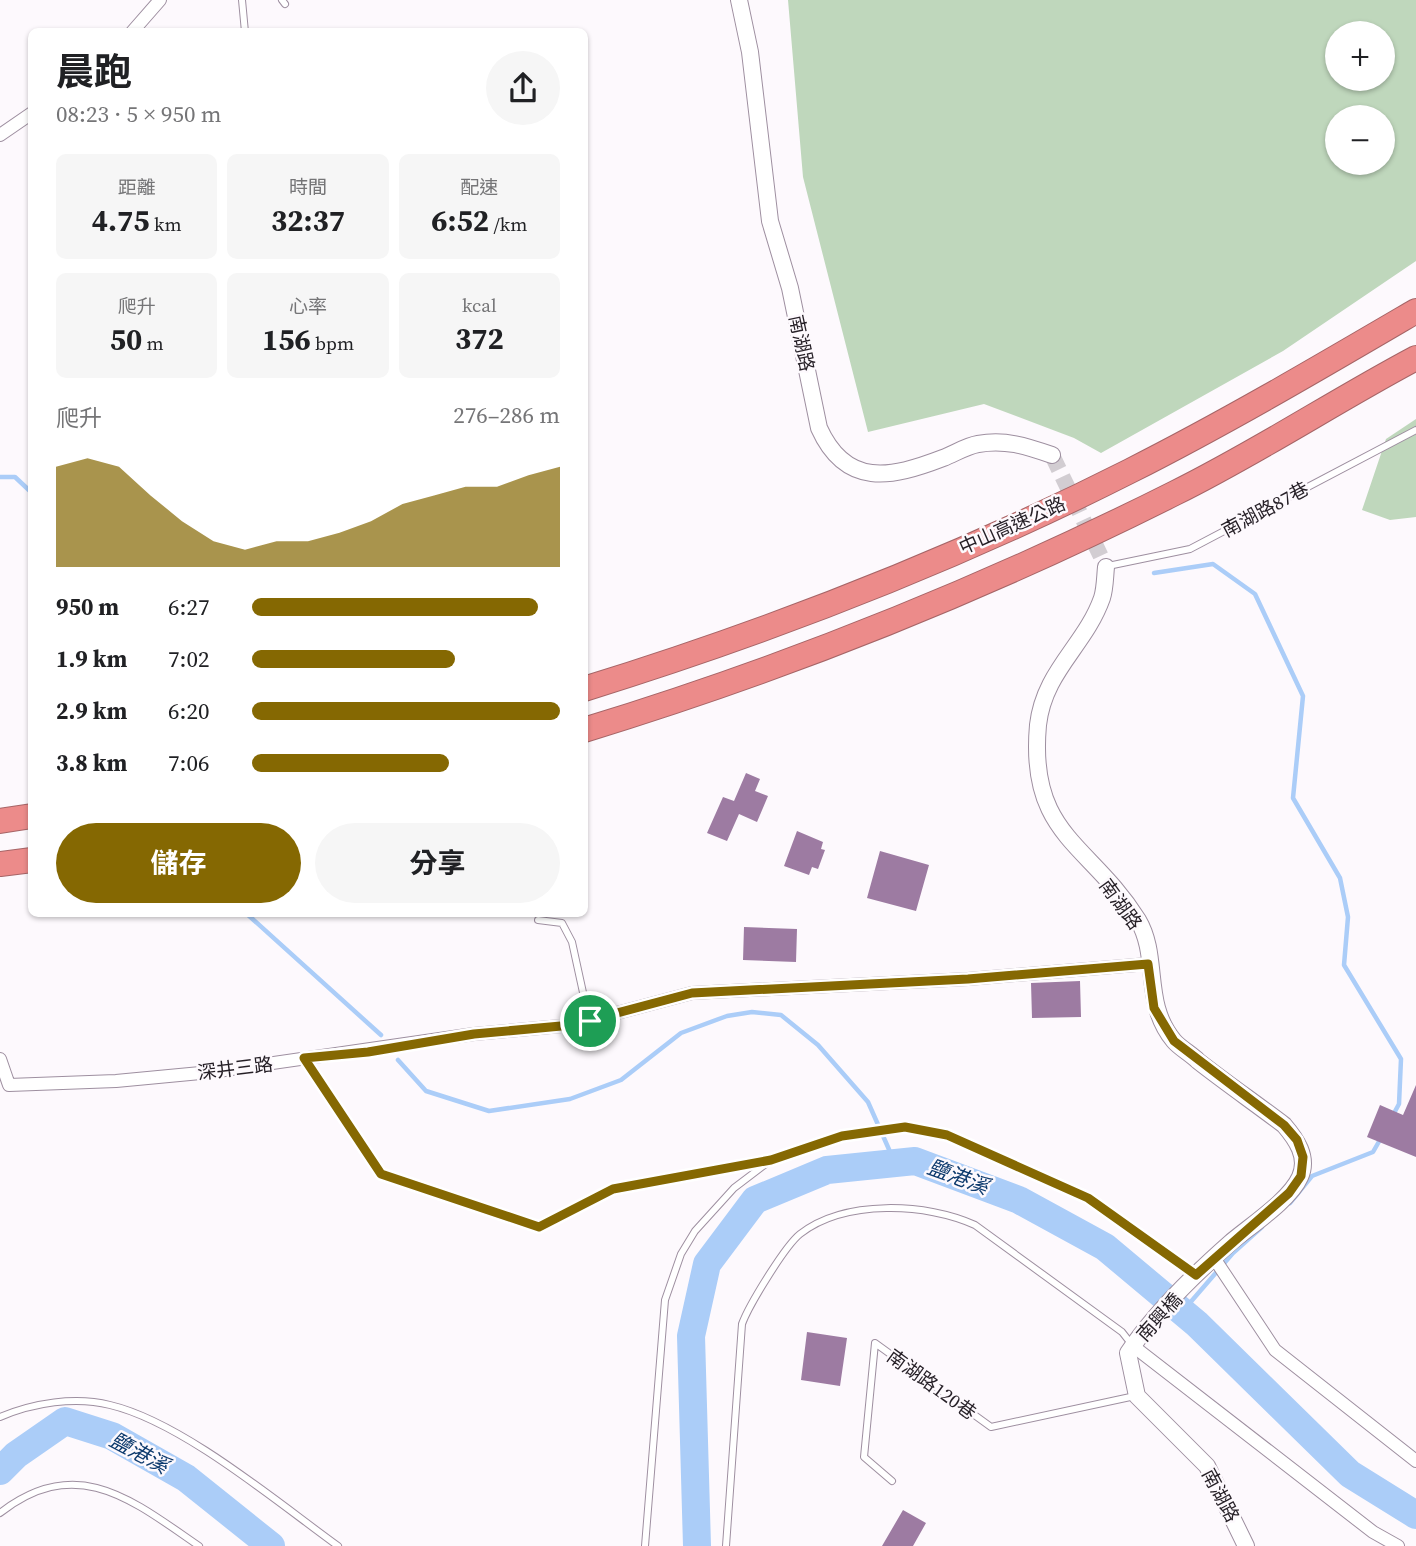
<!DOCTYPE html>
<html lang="zh-TW">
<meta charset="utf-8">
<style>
:root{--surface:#fff;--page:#f6f6f6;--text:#202124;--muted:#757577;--accent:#856802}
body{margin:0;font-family:"Source Serif 4","Noto Sans TC",serif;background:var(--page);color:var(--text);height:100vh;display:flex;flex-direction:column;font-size:26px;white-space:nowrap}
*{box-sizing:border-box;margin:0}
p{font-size:23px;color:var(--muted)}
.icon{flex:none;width:38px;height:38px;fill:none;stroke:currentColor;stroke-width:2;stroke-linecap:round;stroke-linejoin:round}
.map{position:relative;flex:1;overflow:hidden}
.panel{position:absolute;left:28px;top:28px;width:560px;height:889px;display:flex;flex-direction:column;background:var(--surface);border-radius:10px;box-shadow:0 2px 5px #0004}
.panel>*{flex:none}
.controls{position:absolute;left:1325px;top:21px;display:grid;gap:14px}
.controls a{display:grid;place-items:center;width:70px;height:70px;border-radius:50%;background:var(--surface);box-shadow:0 2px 5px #0004;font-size:35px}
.pin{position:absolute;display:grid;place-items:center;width:60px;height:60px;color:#fff;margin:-30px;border:4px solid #fff;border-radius:50%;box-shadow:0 2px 7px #0007}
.round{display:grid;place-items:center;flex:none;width:74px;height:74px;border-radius:37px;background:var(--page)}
.summary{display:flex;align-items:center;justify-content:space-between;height:119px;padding:0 28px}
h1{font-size:38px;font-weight:700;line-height:52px}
.stats{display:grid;grid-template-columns:repeat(3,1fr);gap:10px;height:119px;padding:7px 28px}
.stats div{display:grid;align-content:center;border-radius:10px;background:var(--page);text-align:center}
.stats b{font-size:30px;font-weight:700}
.stats small{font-size:19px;font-weight:400}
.stats p{font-size:19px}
.chart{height:196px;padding:14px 28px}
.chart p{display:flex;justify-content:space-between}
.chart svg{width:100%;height:126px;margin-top:7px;fill:var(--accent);opacity:.7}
.button{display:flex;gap:14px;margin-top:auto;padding:14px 28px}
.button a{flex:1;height:80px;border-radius:42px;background:var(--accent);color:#fff;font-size:28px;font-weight:700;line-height:80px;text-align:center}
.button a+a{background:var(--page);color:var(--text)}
ul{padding:0 28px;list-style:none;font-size:23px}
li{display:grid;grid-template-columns:112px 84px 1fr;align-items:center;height:52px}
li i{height:18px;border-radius:9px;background:var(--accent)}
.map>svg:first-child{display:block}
.green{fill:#bfd7bc;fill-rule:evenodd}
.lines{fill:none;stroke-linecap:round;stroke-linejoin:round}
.stream{stroke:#abcdf8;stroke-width:4.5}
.river{stroke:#abcdf8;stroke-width:28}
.building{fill:#9d7ba2}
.tertiary-tunnel{stroke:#d2cdd2;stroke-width:16;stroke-dasharray:16 8;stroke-linecap:butt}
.service-casing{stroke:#9e8fa0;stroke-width:8}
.minor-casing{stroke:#9e8fa0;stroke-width:14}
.tertiary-casing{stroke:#9e8fa0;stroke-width:18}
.motorway-casing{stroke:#a66567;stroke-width:26}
.service{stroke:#fff;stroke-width:6}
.minor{stroke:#fff;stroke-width:12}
.tertiary{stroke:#fff;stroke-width:16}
.motorway{stroke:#ec8b8a;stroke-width:24}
.route-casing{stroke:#fff;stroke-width:14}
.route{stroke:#856802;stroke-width:9}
.labels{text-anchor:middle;stroke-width:5;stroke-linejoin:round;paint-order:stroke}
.street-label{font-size:19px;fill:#251f26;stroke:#fdf9fd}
.water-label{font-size:21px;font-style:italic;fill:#0e3b6e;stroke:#fdf9fd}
</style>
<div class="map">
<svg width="1416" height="1546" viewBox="0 0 1416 1546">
<rect width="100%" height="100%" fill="#fdf9fd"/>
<!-- green -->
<path class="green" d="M788,0h628v261l-133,90 -182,102 -27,-15 -90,-34 -116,28 -65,-255zM1337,33h45v46h-45zM1337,117h45v46h-45z
M1416,419v98l-26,3 -28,-10 24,-71z"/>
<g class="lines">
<!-- stream -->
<path class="stream" d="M0,477h15l17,16
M1154,573l59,-9 42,30 48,102 -10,102 47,80 8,39 -4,48 57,94 -2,45 -6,11
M247,914l134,121
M398,1060l28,31 63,20 81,-12 51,-19 60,-47 46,-17 25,-4 29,3 37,30 50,57 27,61
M1290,1203l22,-27 61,-24 8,-14
M1182,1312l51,-59 29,-26"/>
<!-- river -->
<path class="river" d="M0,1471l16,-16 49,-34 47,15 74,42 85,68
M697,1546l-6,-210 16,-72 48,-64 72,-30 88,-9 104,39 86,47 92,77 153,150 66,41"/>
</g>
<!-- building -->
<path class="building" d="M746,773l14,6 -5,12 13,5 -11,26 -18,-8 -12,27 -20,-8 16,-36 11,4z
M797,831l26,11 -2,7 4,1 -7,19 -6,-2 -3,8 -25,-9z
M880,851l49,14 -13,46 -49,-13z
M744,927l53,2 -1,33 -53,-2z
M1080,981l1,36 -49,1 -1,-35z
M1416,1085v72l-49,-20 13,-32 23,10z
M807,1332l40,6 -7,48 -39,-6z
M903,1510l23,13 -13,23h-31z"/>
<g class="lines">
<!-- tertiary-tunnel -->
<path class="tertiary-tunnel" d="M1052,455l54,112"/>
<defs>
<path id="service" d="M242,0l3,32
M282,0l3,4
M1108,566l82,-17 226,-119
M538,920l24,3 10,19 17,78
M305,1060l76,114 158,53 74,-38 156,-29
M0,1417c33,-14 75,-21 110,-12 72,17 167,97 228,141
M892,1481l-28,-24 11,-114 116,84 144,-31
M0,1513c77,-60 132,-13 199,33
M645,1546l20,-246 16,-46 14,-23 39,-43 37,-28 71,-24 63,-9 42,8 141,63 107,76
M726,1546l16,-222c7,-19 43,-78 58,-90 45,-35 127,-31 175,-9l147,107 11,14"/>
<path id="minor" d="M132,32l28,-32
M0,135l32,-22
M0,1059l9,26 107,-4 95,-9 263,-38 98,-9 120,-32 276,-14 180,-15
M1214,1258l61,92 141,111
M1133,1346l240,186 25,14"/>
<path id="tertiary" d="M739,0l11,52 20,169 20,67 29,140c27,60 72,50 124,30 11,-4 23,-12 35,-14 27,-5 48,2 74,11
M1106,567c-1,10 -1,22 -4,31 -17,48 -58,73 -64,127 -10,111 52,118 100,195 22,37 4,83 36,121 6,7 17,13 24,20 28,22 57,42 86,64 12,14 25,32 16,52 -10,23 -50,49 -70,66 -34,30 -77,72 -102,110l9,43 70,70 39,80"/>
<path id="motorway" d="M584,689c184,-57 374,-131 546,-218 97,-49 192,-105 286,-160
M584,730c203,-62 402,-142 591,-237 83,-41 160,-92 241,-135
M0,821l32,-5
M0,864l32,-4"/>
</defs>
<!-- service casing -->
<use href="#service" class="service-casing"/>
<!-- minor casing -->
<use href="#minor" class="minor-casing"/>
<!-- tertiary casing -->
<use href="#tertiary" class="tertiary-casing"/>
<!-- motorway casing -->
<use href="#motorway" class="motorway-casing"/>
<!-- service -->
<use href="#service" class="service"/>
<!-- minor -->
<use href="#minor" class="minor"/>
<!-- tertiary -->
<use href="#tertiary" class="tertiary"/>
<!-- motorway -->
<use href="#motorway" class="motorway"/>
</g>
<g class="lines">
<defs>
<path id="route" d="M1148,964l6,44 20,33 110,84 13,15 6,17 -2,19 -12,17 -93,82 -108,-77 -141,-63 -42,-8 -63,9 -71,24 -158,29 -74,38 -158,-53 -77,-116 64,-6 106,-18 98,-9 120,-32 276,-14z"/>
</defs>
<!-- route casing -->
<use href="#route" class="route-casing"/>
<!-- route -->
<use href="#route" class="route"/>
</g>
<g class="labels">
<!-- street labels -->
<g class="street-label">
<text transform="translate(802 343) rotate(78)" y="7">南湖路</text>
<text transform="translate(1265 509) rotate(-28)" y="7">南湖路87巷</text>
<text transform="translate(1012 525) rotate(-24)" y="7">中山高速公路</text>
<text transform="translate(1121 904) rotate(54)" y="7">南湖路</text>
<text transform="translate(235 1068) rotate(-7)" y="7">深井三路</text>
<text transform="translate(1159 1317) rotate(-48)" y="7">南興橋</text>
<text transform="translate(932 1384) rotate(36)" y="7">南湖路120巷</text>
<text transform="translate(1221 1495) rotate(62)" y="7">南湖路</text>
</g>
<!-- water labels -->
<g class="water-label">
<text transform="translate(958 1177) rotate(20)" y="7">鹽港溪</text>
<text transform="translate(139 1453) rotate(28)" y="7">鹽港溪</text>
</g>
</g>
</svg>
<div class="controls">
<a>+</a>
<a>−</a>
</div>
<div class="pin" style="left:590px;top:1021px;background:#1e9e55"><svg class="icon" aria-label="arrive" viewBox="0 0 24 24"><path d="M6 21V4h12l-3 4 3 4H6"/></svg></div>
<section class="panel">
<div class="summary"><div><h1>晨跑</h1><p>08:23 · 5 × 950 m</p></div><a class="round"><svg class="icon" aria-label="share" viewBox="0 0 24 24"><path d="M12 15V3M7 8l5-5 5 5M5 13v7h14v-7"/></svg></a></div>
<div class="stats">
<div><p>距離</p><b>4.75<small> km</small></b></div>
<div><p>時間</p><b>32:37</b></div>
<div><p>配速</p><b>6:52<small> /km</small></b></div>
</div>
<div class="stats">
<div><p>爬升</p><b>50<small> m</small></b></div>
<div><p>心率</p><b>156<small> bpm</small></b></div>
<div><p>kcal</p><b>372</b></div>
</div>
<div class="chart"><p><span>爬升</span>276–286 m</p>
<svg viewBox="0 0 160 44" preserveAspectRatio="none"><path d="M0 44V9L10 6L20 9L30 19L40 28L50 35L60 38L70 35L80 35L90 32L100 28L110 22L120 19L130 16L140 16L150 12L160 9V44z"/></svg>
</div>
<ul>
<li><b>950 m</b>6:27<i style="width:93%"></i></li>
<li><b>1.9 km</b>7:02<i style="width:66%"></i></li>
<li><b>2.9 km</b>6:20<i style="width:100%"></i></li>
<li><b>3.8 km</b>7:06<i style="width:64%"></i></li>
</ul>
<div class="button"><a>儲存</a><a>分享</a></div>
</section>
</div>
